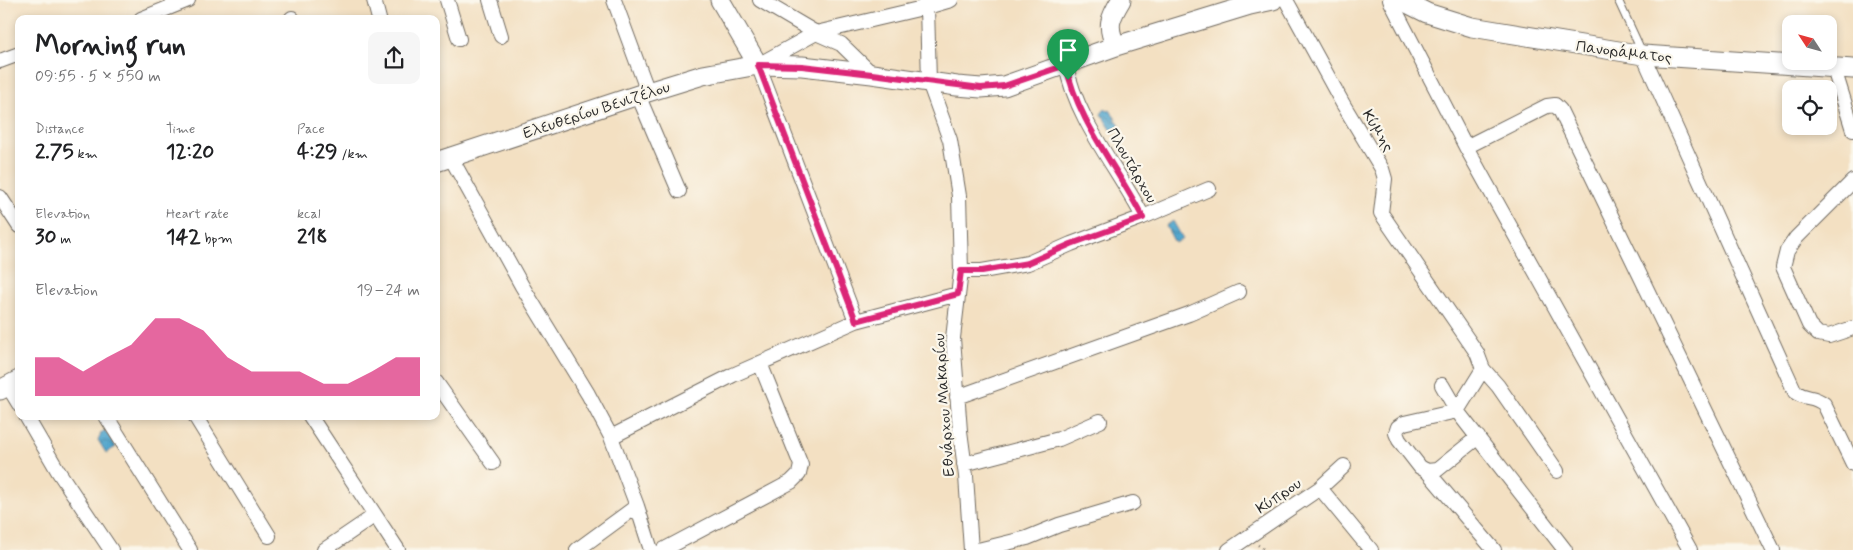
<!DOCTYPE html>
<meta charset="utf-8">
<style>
:root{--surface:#fff;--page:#f6f6f6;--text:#202124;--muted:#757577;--accent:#db2777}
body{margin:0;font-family:Mynerve,sans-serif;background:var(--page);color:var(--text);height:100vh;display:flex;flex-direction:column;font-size:19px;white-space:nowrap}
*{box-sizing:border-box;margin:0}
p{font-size:16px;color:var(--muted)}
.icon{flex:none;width:28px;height:28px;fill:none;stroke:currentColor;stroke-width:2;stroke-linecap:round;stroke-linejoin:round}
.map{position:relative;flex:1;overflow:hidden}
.details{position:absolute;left:15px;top:15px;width:425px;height:405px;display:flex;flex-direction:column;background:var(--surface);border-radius:10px;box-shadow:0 2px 8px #0003}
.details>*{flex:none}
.needle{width:32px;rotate:306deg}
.controls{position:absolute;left:1782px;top:15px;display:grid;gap:10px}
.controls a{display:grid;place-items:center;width:55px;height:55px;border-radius:10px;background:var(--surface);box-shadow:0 2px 8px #0003;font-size:25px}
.pin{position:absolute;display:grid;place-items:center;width:42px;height:42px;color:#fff;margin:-51px -21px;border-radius:50% 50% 50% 0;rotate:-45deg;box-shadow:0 0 5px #0007}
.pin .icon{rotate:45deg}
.round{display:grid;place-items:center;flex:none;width:52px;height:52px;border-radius:10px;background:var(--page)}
.summary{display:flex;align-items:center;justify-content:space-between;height:85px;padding:0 20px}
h1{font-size:28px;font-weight:800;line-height:38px}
.metrics{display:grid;grid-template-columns:repeat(3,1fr);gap:8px;height:85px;padding:5px 20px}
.metrics div{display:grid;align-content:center}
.metrics b{font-size:21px;font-weight:800}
.metrics small{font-size:14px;font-weight:400}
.metrics p{font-size:14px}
.chart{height:140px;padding:10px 20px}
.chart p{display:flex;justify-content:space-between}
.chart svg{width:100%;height:90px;margin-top:5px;fill:var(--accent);opacity:.7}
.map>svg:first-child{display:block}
.water{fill:url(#water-waves);stroke:#3e687c}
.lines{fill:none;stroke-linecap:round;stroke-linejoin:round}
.lane-casing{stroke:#716a60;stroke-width:9}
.street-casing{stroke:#716a60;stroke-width:16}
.secondary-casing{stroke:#716a60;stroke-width:21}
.path{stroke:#716a60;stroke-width:2.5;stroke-dasharray:1 4;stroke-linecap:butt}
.lane{stroke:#fff;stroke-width:7}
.street{stroke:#fff;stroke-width:14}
.secondary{stroke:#fff;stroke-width:19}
.route-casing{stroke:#fff;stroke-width:10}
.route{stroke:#db2777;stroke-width:6}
.labels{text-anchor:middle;stroke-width:4.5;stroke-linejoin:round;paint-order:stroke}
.street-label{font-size:16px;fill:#2b2b2b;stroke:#fbf7ec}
</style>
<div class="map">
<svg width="1853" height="550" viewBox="0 0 1853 550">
<defs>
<pattern id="water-waves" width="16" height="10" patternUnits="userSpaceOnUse" patternTransform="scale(1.25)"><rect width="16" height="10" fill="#50a4cc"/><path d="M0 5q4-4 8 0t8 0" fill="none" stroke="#4386a6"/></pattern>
</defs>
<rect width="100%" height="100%" fill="#fbf7ec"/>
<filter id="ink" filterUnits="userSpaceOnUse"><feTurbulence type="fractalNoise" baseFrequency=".02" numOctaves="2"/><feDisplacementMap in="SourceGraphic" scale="10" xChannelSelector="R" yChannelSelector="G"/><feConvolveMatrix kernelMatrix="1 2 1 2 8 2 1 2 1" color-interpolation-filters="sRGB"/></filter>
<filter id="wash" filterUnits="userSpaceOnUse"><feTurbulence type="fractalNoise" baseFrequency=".0096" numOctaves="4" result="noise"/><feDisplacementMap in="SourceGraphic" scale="20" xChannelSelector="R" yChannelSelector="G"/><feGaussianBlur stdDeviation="1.12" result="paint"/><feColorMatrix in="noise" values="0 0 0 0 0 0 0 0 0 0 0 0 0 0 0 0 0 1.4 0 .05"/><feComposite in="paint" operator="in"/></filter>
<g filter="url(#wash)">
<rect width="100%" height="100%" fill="#f3e0c2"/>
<!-- water -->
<path class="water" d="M1105,109l3,2 2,-1 10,16 -8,5 -11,-17z
M1173,221l10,18 -8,4 -9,-17z
M105,430l11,17 -10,6 -8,-13 3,-7z"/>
</g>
<g filter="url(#ink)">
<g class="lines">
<defs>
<path id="lane" d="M1618,0l24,52"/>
<path id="street" d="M374,0l5,19
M447,0l12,39
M490,0l11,36
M614,0l34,92
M760,0l56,33 111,-26 24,-7
M925,0l2,7 2,75 21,58 9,56 2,75 -8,67 7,93 6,45 5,74
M1286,0l57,104 39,65 3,10 -4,34 96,140 6,16 -26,42 -53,12 -6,4 -2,6 3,7 21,27 7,4 67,79
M1390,0l76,147 224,403
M141,19l47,-19
M291,19l1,-1
M1643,55l152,337c12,8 18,3 29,12l29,60
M0,61l19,-7
M1834,69l19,61
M872,74l-31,-30 -25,-11 -58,32 98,256 102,-27
M638,95l41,96
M1466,147l81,-41 8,-1 5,5 213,440
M450,156l72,130 66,108 23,43 26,69 14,44
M1853,181l-57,57 -9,13 -4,16 26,58 9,9 11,2 24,-8
M0,197l19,29
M1143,217l66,-28
M961,271h21l46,-8 43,-19 72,-27c-25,-49 -67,-97 -77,-152
M1483,369l15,17 59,85
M436,382l57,81
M1442,385l15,26 108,139
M8,386l11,18
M957,397l232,-83 50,-22
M26,416l32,55 53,79
M106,416l84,134
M195,416l74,120
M310,416l88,134
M611,437l122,-62 123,-54
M964,464l95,-25 41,-18
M1427,471l10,-1 41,-33
M1320,488l51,62
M324,550l50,-34
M577,550l60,-44
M663,550l128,-68 8,-8 2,-9 -41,-102
M978,550l49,-12 32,-13 74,-22
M1229,550l91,-62 24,-22"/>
<path id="secondary" d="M720,0l38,65
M1401,0l26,13 45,14 171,28 210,14
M1116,46c-10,-20 -6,-28 5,-46
M436,162l202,-67 65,-20 55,-10 44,1 70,8 85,12 24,2 23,-2 112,-40 134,-41 23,-5
M0,390l19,-10"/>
</defs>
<!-- lane casing -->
<use href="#lane" class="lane-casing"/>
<!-- street casing -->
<use href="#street" class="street-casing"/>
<!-- secondary casing -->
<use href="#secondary" class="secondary-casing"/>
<!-- path -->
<path class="path" d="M1258,545l7,5"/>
<!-- lane -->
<use href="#lane" class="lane"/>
<!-- street -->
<use href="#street" class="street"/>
<!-- secondary -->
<use href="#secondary" class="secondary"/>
</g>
</g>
<g class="lines" filter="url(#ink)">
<defs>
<path id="route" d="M758,65l44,1 70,8 109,14 23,-2 62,-21c11,56 52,103 77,153l-72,26 -43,19 -46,8h-21l-3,23 -102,27z"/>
</defs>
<!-- route casing -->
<use href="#route" class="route-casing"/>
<!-- route -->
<use href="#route" class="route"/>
</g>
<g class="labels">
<!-- street labels -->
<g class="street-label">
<text transform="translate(1624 51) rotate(7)" y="6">Πανοράματος</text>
<text transform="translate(596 109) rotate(-18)" y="6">Ελευθερίου Βενιζέλου</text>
<text transform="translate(1379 130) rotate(59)" y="6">Κύμης</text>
<text transform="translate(1133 165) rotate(60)" y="6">Πλουτάρχου</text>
<text transform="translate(943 405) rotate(-94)" y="6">Εθνάρχου Μακαρίου</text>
<text transform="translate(1278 495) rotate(-34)" y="6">Κύπρου</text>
</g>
</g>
</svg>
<div class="controls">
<a><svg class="needle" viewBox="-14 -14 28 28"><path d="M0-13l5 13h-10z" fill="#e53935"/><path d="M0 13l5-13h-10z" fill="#757577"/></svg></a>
<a><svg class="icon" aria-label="locate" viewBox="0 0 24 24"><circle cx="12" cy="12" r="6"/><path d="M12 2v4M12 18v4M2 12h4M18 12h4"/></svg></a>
</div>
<div class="pin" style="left:1068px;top:80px;background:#1e9e55"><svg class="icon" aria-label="arrive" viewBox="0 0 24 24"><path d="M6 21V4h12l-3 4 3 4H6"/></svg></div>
<section class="details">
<div class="summary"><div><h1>Morning run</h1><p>09:55 · 5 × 550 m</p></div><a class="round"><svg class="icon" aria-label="share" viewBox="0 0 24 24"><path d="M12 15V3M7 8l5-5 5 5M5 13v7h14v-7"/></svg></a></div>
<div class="metrics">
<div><p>Distance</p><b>2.75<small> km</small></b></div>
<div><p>Time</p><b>12:20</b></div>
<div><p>Pace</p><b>4:29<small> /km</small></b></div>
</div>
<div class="metrics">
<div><p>Elevation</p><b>30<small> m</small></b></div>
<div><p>Heart rate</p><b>142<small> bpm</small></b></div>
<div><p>kcal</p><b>218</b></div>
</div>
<div class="chart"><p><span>Elevation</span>19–24 m</p>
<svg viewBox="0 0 160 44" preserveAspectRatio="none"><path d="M0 44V25L10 25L20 32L30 25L40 19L50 6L60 6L70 12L80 25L90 32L100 32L110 32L120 38L130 38L140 32L150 25L160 25V44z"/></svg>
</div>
</section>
</div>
